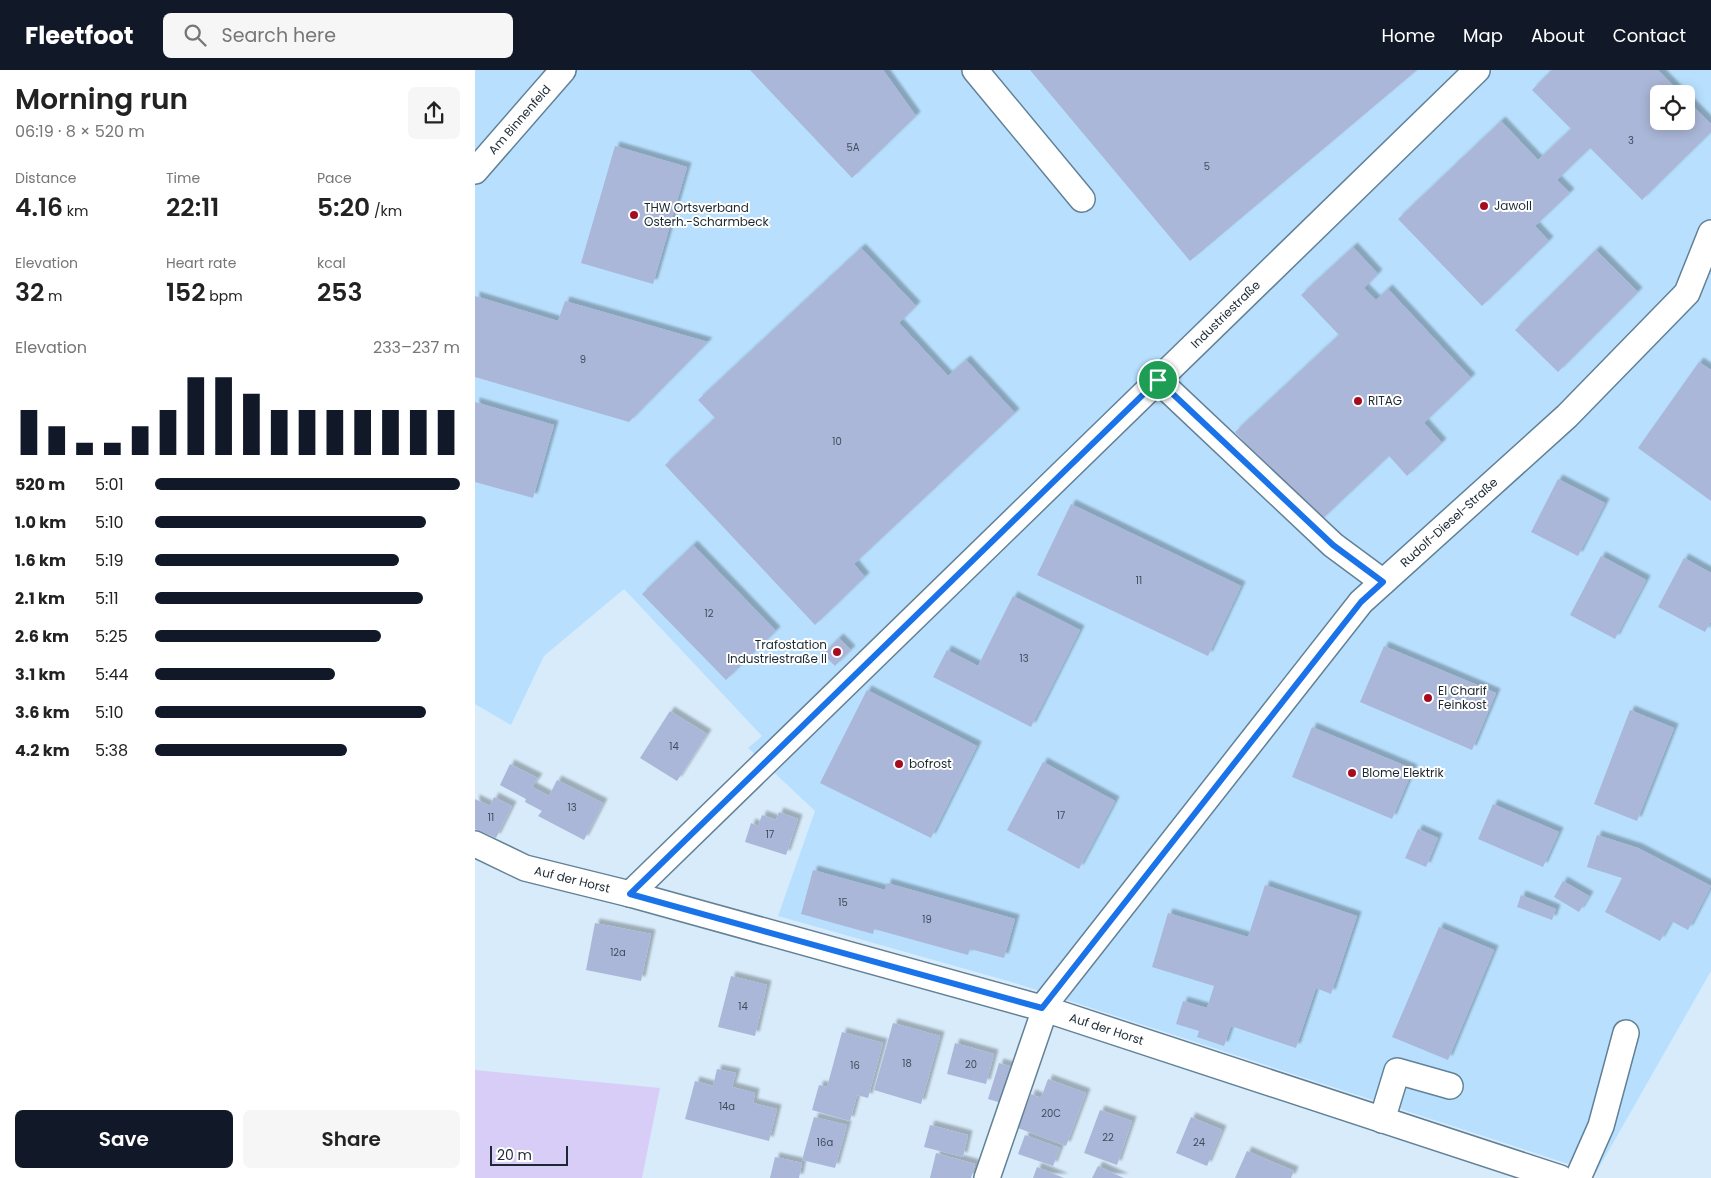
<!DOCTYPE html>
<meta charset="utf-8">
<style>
:root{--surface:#fff;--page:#f6f6f6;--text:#222;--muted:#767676;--accent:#111827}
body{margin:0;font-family:Poppins,sans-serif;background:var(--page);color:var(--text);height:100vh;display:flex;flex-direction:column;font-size:19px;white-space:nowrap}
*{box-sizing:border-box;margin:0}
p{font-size:16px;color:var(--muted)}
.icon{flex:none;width:28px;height:28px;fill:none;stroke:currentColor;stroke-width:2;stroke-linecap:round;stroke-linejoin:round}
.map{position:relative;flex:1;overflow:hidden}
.sheet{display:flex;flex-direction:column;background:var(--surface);width:475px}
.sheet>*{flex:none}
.fabs{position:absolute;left:1175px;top:15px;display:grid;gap:10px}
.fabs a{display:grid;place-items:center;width:45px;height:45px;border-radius:8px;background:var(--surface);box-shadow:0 2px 12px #0003;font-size:25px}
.scale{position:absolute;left:15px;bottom:12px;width:78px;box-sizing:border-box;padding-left:5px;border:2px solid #1c2932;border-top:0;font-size:14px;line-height:18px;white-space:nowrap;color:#1c2932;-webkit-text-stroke:4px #fff;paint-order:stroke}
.pin{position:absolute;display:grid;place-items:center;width:42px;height:42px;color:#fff;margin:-21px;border:2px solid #fff;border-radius:50%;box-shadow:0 1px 5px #0007}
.round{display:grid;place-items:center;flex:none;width:52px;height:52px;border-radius:8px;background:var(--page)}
.summary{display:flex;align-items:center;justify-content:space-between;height:85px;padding:0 15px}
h1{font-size:28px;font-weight:600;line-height:38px}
.stats{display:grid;grid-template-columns:repeat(3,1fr);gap:8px;height:85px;padding:5px 15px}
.stats div{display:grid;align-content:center}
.stats b{font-size:25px;font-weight:600}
.stats small{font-size:14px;font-weight:400}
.stats p{font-size:14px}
.chart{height:140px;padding:10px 15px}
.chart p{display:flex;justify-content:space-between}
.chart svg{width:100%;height:90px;margin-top:5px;stroke:var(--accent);stroke-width:6}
.cta{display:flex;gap:10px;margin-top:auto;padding:10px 15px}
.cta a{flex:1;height:58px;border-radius:8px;background:var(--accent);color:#fff;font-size:20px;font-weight:600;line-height:58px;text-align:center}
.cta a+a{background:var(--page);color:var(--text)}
ul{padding:0 15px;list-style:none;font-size:16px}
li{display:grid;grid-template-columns:80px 60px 1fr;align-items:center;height:38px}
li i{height:12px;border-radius:6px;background:var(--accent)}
header{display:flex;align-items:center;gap:30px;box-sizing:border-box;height:70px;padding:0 25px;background:var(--accent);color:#fff}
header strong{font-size:24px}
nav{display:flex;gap:28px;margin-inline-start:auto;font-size:18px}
.search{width:350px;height:45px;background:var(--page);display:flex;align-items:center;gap:12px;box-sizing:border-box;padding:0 18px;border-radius:8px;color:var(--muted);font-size:19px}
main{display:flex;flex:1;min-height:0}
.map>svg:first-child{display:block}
.built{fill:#b8e0fe;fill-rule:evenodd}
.green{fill:#d8cdf7}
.building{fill:#abb7d8;filter:url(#shadow)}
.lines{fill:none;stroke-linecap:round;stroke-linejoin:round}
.minor-casing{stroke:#628197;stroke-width:28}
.minor{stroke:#fff;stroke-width:25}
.route-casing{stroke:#fff;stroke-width:10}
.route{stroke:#1a73e8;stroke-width:6}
.poi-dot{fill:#a50c20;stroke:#fff;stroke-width:2}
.labels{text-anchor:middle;stroke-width:4;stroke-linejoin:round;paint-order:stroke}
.number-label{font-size:10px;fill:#404c5c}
.street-label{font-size:12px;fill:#1c2932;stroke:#fff}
.poi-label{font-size:12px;fill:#1c2932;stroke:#fff;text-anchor:start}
</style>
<header>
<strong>Fleetfoot</strong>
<div class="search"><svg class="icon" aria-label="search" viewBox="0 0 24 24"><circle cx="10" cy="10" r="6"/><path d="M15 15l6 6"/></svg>Search here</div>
<nav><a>Home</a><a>Map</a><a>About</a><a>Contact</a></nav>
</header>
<main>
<section class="sheet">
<div class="summary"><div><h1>Morning run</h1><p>06:19 · 8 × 520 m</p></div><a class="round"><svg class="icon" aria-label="share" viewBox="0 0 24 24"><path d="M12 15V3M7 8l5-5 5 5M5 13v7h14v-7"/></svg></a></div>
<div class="stats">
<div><p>Distance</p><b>4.16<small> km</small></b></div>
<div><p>Time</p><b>22:11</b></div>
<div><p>Pace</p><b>5:20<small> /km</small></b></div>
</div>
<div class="stats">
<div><p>Elevation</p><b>32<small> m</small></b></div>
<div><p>Heart rate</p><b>152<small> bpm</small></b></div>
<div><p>kcal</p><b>253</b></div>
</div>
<div class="chart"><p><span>Elevation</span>233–237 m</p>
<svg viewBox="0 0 160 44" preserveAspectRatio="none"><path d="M5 44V22M15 44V30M25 44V38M35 44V38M45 44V30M55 44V22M65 44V6M75 44V6M85 44V14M95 44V22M105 44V22M115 44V22M125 44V22M135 44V22M145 44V22M155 44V22"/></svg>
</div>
<ul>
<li><b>520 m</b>5:01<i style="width:100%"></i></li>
<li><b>1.0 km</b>5:10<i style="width:89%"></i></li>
<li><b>1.6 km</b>5:19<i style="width:80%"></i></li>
<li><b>2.1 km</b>5:11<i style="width:88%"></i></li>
<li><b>2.6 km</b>5:25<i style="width:74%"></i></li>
<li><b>3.1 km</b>5:44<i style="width:59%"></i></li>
<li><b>3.6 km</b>5:10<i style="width:89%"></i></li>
<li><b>4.2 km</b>5:38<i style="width:63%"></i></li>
</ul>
<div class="cta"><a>Save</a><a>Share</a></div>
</section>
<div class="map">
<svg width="1236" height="1108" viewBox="0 0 1236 1108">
<defs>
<filter id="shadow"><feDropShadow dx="4.5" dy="-4.5" stdDeviation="1" flood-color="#0004"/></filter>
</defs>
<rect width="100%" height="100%" fill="#d7ebfa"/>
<!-- built -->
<path class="built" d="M0,0h1236v901l-115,202 -581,-190 -237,-67 37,-105 -67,-63 14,-12 -138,-147 -80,67 -33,69 -36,-21zM1184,24h27v27h-27z"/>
<!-- green -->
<path class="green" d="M0,1000l185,18 -18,90h-167z"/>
<!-- building -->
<path class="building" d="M275,0h133l33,46 -64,62z
M555,0h387l-227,191z
M1077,0h106l23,24h-22v27h27v-22l25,25v8l-69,68 -52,-52 -33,32 13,13 -35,33 14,15 -67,65 -84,-87 103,-98 37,39 33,-31 -39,-39z
M140,76l72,21 -34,117 -72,-21z
M878,177l25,27 -14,14 12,12 12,-11 83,89 -47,45 18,20 -35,33 -18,-20 -70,66 -84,-90 104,-97 -38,-40z
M386,178l55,58 -17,17 49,53 18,-16 49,53 -161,151 11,13 -50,48 -150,-160 50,-47 -17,-18z
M1121,180l42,42 -80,80 -43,-42z
M0,226l83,25 7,-20 143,41 -79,80 -154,-45z
M1224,292l12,8v131l-73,-53z
M0,332l79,23 -21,73 -58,-16z
M1083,409l47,24 -27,53 -47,-24z
M596,434l170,82 -33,70 -171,-81z
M218,475l83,86 -50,49 -84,-86z
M1126,486l45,24 -31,59 -45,-24z
M1209,488l27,15v48l-6,11 -47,-25z
M538,526l67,34 -49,97 -98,-50 14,-27 31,16z
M364,568l12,12 -16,16 -12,-12z
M909,576l112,47 -24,57 -112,-48z
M392,620l110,56 -46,92 -111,-55z
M1155,640l44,18 -37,93 -43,-17z
M195,641l37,23 -30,47 -37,-23z
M837,657l101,42 -21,50 -100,-42z
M568,692l72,39 -36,68 -72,-39z
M35,694l28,14 -6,9 17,9 8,-16 46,23 -19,37 -46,-24 4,-5 -17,-9 1,-3 -26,-14z
M19,727l18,9 -16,32 -21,-9v-30l15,7z
M1018,734l66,28 -16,35 -65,-28z
M304,742l19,7 -12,36 -41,-13 6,-19 7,3 4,-11 14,5z
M943,759l20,9 -12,29 -21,-9z
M1122,765l41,13 73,38 -23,44 -17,-9 -11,20 -55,-29 17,-34 -35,-11z
M338,800l72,20 2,-7 128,36 -11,39 -34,-9 -2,6 -94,-26 -1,5 -72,-20z
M1088,811l26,15 -10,16 -25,-15z
M790,815l92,31 -26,78 -15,-6 -20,60 -65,-22 -7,20 -27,-9 2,-6 -23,-7 7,-23 24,7 7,-22 -62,-19 16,-54 80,24z
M1046,825l35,14 -4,11 -35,-13z
M120,853l56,11 -10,47 -55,-11z
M964,857l55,23 -46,110 -56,-23z
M256,906l36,9 -12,51 -37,-9z
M418,953l47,13 -19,68 -47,-14z
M367,962l41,11 -15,55 -11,-3 -7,26 -38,-11 7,-25 8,2z
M480,973l39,11 -8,30 -39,-10z
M524,993l17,5 -11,36 -17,-5z
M242,999l19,4 -4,14 23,6 -2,10 24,6 -8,32 -84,-22 10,-38 18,5z
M573,1009l38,14 -20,53 -48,-18 13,-34 10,4z
M625,1040l32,11 -15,44 -33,-12z
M339,1047l33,8 -12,43 -33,-8z
M716,1047l31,13 -15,36 -31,-13z
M455,1055l38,10 -5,22 -39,-10z
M550,1065l35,13 -7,18 -35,-12z
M772,1081l47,20 -3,7h-56z
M461,1083l39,11 -4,14h-41z
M300,1087l27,6 -3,15h-29z
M623,1096l17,8 9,4h-32z
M562,1097l27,11h-31z"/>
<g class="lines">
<defs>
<g id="minor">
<path d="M500,0l107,129"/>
<path id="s1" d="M0,101l88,-101"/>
<path d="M683,310l175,165 50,37"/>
<path id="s2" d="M0,774l50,24 105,26 415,115 515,169"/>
<path id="s3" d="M155,824l847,-824"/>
<path id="s4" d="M567,938l319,-406 206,-186 120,-123 24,-60"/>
<path d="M907,1050l15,-49 53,15"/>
<path d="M512,1108l58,-169"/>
<path d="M1103,1108l23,-52 25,-93"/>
</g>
</defs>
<!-- minor casing -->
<use href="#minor" class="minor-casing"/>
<!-- minor -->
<use href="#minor" class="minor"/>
</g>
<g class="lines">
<defs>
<path id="route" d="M683,310l175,165 50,37 -22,20 -319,406 -412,-114z"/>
</defs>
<!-- route casing -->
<use href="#route" class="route-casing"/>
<!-- route -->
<use href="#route" class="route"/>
</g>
<!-- markers -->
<g class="poi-dot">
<circle cx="1009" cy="136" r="5"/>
<circle cx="159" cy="145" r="5"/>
<circle cx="883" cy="331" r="5"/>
<circle cx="362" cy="582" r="5"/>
<circle cx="953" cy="628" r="5"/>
<circle cx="424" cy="694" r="5"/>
<circle cx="877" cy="703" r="5"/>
</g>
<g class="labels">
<!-- number labels -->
<g class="number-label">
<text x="1156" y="74">3</text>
<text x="378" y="81">5A</text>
<text x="732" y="100">5</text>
<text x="108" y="293">9</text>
<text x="362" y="375">10</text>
<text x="664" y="514">11</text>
<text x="234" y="547">12</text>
<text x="549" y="592">13</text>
<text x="199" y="680">14</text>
<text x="97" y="741">13</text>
<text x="586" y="749">17</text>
<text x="16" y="751">11</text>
<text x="295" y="768">17</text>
<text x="368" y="836">15</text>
<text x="452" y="853">19</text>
<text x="143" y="886">12a</text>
<text x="268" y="940">14</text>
<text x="432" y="997">18</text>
<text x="496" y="998">20</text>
<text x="380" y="999">16</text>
<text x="252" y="1040">14a</text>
<text x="576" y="1047">20C</text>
<text x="633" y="1071">22</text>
<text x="350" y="1076">16a</text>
<text x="724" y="1076">24</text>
</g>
<!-- street labels -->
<g class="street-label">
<text dy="4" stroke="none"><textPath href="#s1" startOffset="68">Am Binnenfeld</textPath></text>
<text dy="4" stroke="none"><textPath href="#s3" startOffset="831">Industriestraße</textPath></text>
<text dy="4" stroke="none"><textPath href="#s4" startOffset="635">Rudolf-Diesel-Straße</textPath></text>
<text dy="4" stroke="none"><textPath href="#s2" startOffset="104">Auf der Horst</textPath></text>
<text dy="4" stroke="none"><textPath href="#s2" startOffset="659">Auf der Horst</textPath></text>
</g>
<!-- poi labels -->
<g class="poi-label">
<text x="1019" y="140">Jawoll</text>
<text x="169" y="142">THW Ortsverband<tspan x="169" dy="14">Osterh.-Scharmbeck</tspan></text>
<text x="893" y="335">RITAG</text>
<text x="352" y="579" text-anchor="end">Trafostation<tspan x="352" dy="14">Industriestraße II</tspan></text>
<text x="963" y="625">El Charif<tspan x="963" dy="14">Feinkost</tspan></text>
<text x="434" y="698">bofrost</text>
<text x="887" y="707">Blome Elektrik</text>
</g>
</g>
</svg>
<div class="fabs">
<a><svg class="icon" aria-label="locate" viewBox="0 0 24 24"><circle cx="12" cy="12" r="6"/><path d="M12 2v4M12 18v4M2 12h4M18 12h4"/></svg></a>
</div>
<div class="scale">20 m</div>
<div class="pin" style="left:683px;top:310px;background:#1e9e55"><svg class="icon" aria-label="arrive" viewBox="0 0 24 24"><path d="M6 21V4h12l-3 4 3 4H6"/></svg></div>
</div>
</main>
